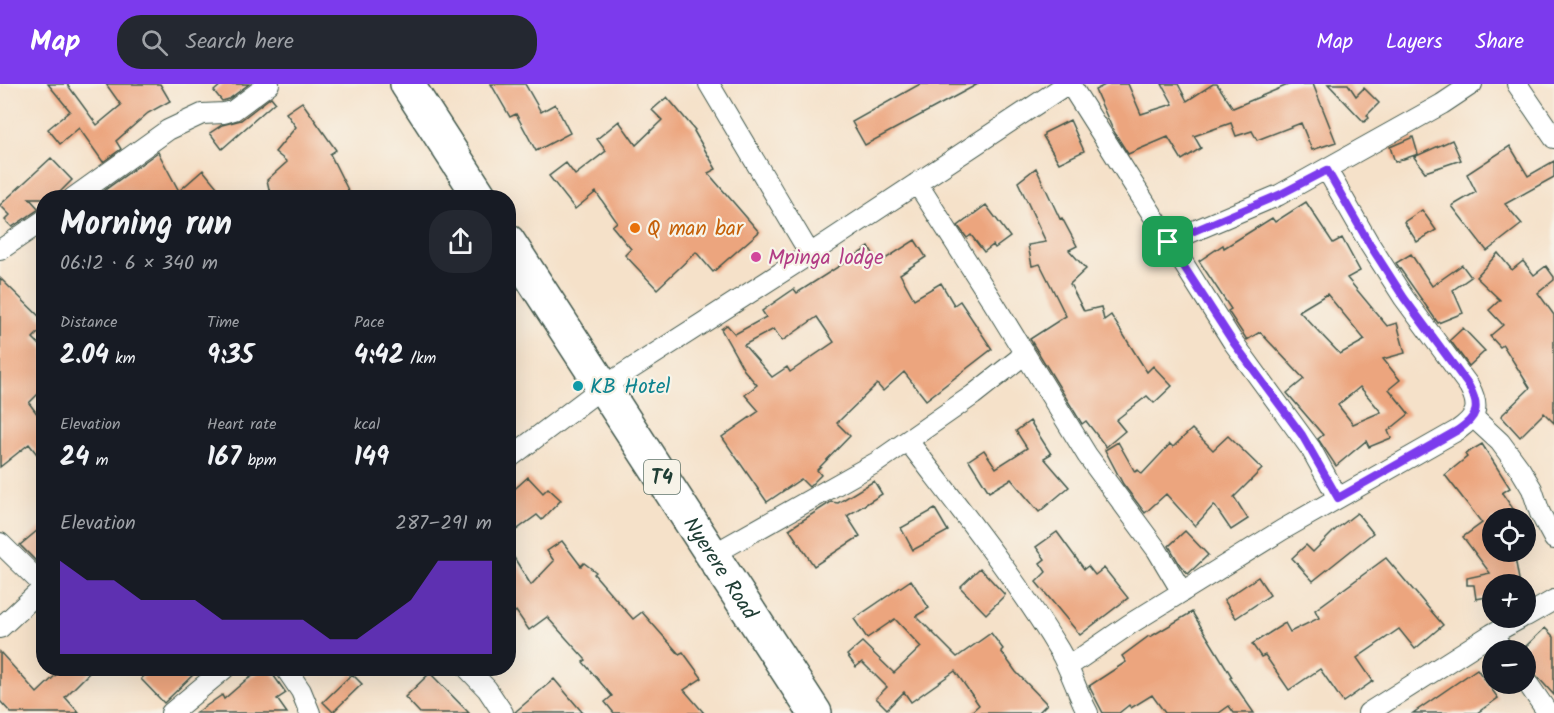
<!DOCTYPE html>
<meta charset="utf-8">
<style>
:root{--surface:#171b24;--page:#242831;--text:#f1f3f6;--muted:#9ea1a6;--accent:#7c3aed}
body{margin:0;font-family:Kalam,sans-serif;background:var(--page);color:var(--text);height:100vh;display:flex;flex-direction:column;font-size:22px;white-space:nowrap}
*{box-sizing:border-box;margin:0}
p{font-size:20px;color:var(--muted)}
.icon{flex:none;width:33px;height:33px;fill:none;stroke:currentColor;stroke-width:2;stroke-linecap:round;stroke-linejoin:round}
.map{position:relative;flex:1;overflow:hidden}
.panel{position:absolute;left:36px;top:106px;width:480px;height:486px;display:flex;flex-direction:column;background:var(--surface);border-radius:24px;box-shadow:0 6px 24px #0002}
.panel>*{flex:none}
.tools{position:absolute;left:1482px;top:424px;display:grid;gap:12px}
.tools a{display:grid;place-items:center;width:54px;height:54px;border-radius:50%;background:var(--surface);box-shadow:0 6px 24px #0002;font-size:30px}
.pin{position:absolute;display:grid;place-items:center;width:51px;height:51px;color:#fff;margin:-26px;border-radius:12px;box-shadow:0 3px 9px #0006}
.round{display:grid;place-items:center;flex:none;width:63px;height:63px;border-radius:24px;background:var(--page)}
.headline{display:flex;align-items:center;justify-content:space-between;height:102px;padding:0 24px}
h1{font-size:33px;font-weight:700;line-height:45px}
.figures{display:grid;grid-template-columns:repeat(3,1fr);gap:9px;height:102px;padding:6px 24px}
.figures div{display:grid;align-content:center}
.figures b{font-size:26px;font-weight:700}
.figures small{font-size:16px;font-weight:400}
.figures p{font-size:16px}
.chart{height:168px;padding:12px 24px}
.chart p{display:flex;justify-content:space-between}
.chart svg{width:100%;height:108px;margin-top:6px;fill:var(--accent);opacity:.7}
header{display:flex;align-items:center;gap:36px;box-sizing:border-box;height:84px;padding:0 30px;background:var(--accent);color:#fff}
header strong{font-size:28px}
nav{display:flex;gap:33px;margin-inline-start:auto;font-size:21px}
.search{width:420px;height:54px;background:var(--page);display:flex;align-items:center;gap:15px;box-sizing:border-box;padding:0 21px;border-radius:24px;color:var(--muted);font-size:22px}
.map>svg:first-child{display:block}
.building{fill:#eca57e;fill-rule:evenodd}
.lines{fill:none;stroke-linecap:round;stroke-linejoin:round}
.minor-casing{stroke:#3f564a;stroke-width:22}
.trunk-casing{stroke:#3f564a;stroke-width:36}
.minor{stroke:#fff;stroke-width:20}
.trunk{stroke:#fff;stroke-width:33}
.route-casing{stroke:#fff;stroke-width:12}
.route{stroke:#7c3aed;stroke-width:8}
.food-dot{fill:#e8710a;stroke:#f7f3e8;stroke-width:2}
.hotel-dot{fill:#d1479c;stroke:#f7f3e8;stroke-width:2}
.culture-dot{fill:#0f9aa8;stroke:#f7f3e8;stroke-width:2}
.labels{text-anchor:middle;stroke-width:4.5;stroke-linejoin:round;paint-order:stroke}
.shield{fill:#f7f3e8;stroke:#60746a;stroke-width:1.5}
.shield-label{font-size:20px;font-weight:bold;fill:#1f3d34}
.food-label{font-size:21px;fill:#c56008;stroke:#f7f3e8;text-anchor:start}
.hotel-label{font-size:21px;fill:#b23c85;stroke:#f7f3e8;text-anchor:start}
.culture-label{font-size:21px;fill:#0d838f;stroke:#f7f3e8;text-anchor:start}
.street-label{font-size:21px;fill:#1f3d34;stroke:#f7f3e8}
</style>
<header>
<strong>Map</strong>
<div class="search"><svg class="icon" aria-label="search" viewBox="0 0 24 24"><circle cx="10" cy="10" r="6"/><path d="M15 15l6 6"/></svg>Search here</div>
<nav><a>Map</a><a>Layers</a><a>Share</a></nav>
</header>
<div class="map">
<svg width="1554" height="629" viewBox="0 0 1554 629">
<rect width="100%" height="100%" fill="#f7f3e8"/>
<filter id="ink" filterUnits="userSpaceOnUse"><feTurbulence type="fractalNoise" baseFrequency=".0167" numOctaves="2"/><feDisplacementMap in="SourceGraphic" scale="12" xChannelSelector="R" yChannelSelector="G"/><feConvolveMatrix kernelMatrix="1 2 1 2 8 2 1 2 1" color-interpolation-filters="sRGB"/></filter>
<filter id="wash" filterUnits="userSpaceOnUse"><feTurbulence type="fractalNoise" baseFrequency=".008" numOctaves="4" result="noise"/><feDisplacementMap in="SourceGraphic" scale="24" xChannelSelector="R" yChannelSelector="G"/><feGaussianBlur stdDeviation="1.35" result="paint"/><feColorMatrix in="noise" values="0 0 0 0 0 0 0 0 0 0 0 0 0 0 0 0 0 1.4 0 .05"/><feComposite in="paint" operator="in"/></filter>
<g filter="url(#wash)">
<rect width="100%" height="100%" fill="#f5e1c9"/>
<g id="blocks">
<!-- building -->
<path class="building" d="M48,0h19l30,41 24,-20 -15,-21h54l10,17 -22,12 -32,28 5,8 -18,13 -24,-34 -19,16 -12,-15 22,-18z
M222,0h27l-20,15 -7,2 -8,-10z
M491,0h34l16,28 14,-8 15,29 -34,18 -20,-37 -6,3z
M920,0h58l-113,61 -13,-23z
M1107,0h21l13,30 32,-10 -11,-20h16l9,17 26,-17h4l16,24 57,-24h23l23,58 -24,8 -11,-27 -44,17 -5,-9 -16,5 -5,-13 -37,13 7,12 -19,12 -14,-23 -40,17 -15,-24 -18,-40z
M1328,0h20l8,12 8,-8 15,15 -12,12 2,3 -5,4z
M271,13l4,5 -53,47 -12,-16 12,-8 19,-5z
M667,13l28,33 -1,1 22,38 -8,4 51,59 -46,40 -17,-20 -39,37 -32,-34 6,-6 -19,-23 5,-4 -21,-30 -21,17 -26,-33 17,-13 9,12 31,-24 -9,-12 22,-18 17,24 26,-25 -10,-10z
M302,18l34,48 -6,4 22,44h-81l-4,-18 20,-18 -12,-10 21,-25 -10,-14z
M1070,36l14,31 -25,12 -16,-27 1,-1v-2z
M1413,53l5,17 -23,8 -5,-15z
M1452,56l9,20 -36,12 -11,-15z
M1510,62l18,30 26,-15v16l-49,27 17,20 -35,27 -35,-45 24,-14 -9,-18z
M158,68l21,39 24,-21 23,28h-115l-6,-8z
M51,74l21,22 -18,18h-25l10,11 -27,18 -7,-7 5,-5 -10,-10z
M1036,84l24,51 2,-1 15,28 -8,4 17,19 -16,15 14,27 17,-4 3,13 7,-5 36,57 6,-6 19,20 -18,17 -7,-7 -31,24 9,11 -19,16 -20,-26 -4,3 -52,-85 36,-23 -26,-52 -8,2 -4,-21 18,-3 -28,-60z
M1306,118l27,41 9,-5 18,33 -13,7 40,48 10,-3 8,30 -22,6 17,21 -11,9 20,25 -21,17 3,7 -22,9 -3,-6 -30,25 -18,-27 5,-4 -36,-42 17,-14 -44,-47 -13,8 -19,-29 3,-2 -32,-48 24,-16 1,3 48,-30 3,4zM1327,210l38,46 -25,14 -41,-43zM1360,303l21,25 -28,12 -15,-19z
M986,121l24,32 -15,11 -2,-3 -9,7 -13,-17 -4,3 -9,-12z
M1422,126l14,20 -19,12 -13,-20z
M915,156l11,17 -26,17 14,25 27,-16 13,22 6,-4 32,48 -66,51 -22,-28 -21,19 -6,-7 -40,39 13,13 -33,34 4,5 -12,12 -8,-8 -34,23 -45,-65 37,-26 -14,-16 12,-10 -13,-15 -23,-41 6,-4 8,9 31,-17 -4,-6 32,-22 3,4 72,-46 10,16zM817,233l17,25 -44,30 -3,-5 -15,10 -28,-32 30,-16 8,12z
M1498,169l14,17 11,-9 11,14 12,-9 8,11v3l-16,13 16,22v108l-10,-10 -24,24 -19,-21 29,-28 -27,-43 -3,2 -10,-11 13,-11 -14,-15 11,-10 -24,-23z
M1411,170l21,32 30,-21 9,12 -18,13 10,23 -25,10 -42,-60z
M0,194l44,43v6l-11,11 11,11v39l-15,15 15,20v40l-15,-19 -29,23z
M1463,244l22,23 -16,15 -19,-26z
M1030,337l21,33 -7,4 25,29 -30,25 -28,-33 -22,13 -20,-32 15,-10 12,18 31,-20 -11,-17z
M1192,345l21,21 15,-14 34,33 -28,28 14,22 -17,11 -17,-25 -19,21 -29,-32 -21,19 -22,-29 -18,-34 13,-8 17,30 3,-2 4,4 28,-30 3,3z
M1482,360l28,44 -8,5 18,26h-28v33h22l6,33h-28v11l-16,3 -2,-14h-7v-7l23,-5 -27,-36 19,-14 -37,-48 22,-18 -2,-3z
M528,393l15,16 5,-5 13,12 -19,20 -5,-5 -29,21v-41z
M874,397l8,13 -35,22 13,20 -46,30 -25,-37 42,-27 7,1z
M935,425l13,22 -35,19 -12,-22z
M1357,429l16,20 -60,48 -21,-23 14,-13 7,7 22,-22z
M44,441v30l-8,6 -16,-16z
M1185,447l23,24 -20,19 -8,-9 -11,-19z
M1057,448l27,37 4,-3 7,9 9,-7 24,30 -48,37 -44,-53 10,-10 -6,-9 5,-4 -9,-12z
M562,457l19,25 3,-3 12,9 -2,2 39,45 9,-7 37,42 4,-2 19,26 -18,12 20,23h-90l-9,-11 7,-6 -29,-34 3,-2 -39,-43 -18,13 -13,-19 -8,7v-70l23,37 23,-24 -7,-10z
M1386,474l57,67 -28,24 -16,-20 -42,29 16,23 -30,21 -23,-33 -31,21 -24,-35 -4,2 -9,-13 33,-21 5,9 29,-14 -4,-8z
M980,484l25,27 -19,19 -26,-27z
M1258,493l12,18 -34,23 -12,-18z
M911,496l18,28 -13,8 41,41 34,-24 12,16 -2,2 15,21 31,32 -9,9h-68l9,-8 -24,-34 -44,31 -7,-10 -17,17 -11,-11 11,-11 -25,-25 -6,5 -9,-12 15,-13 32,31 27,-26 -26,-28 -28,19 -13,-19z
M1192,528l40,65 -2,1 24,35h-20l-5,-7 -10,7h-54l-13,-18 -21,13 -2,-3 -10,8h-16l-14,-27 37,-24 -4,-6 27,-20 1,1z
M1545,544l9,9v58l-28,-31v-18z
M0,568l37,41 25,-24h31l-28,28 14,16h-68l-11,-12z
M151,585h48l-35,34 -23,-24z
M264,585h5l17,24 -9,6 10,14h-91l26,-18 2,4 22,-19z
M1477,585l21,29 -21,15h-64z
M430,589l39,40h-49l-15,-16z
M352,590l10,10 -29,28 -10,-10z
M554,595l29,34h-68v-1z"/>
</g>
</g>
<g filter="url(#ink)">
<use href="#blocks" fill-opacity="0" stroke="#3f564a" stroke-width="1.5"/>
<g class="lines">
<defs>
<path id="minor" d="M709,0l101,170
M1070,0l163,258 78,107 27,49
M1517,0l37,54
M917,99l76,119 94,153 70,95 25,42
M73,114l95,-68 34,-16 22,-1 10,-3 35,-26
M1168,158l111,-47 163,-91 30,-20
M0,166l44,-30
M1473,333l27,25 20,27 12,20 8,24 14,26
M908,357c52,68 107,136 151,209 12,20 18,43 29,63
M508,375l95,-72 207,-133 257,-170
M0,459l44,43
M712,471l165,-93 96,-67 52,-41
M1526,532l28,-16
M0,544l44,-41
M1492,550l12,17
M1069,582l61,-42 152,-94 176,-100c18,-13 23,-22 11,-44l-65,-88 -34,-53 -43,-75
M286,585l15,22 9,22
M468,585l19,20 16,24
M1526,597l22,32
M171,629l53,-44
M1368,629l124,-79 29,-16"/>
<g id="trunk">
<path d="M407,0l74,114"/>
<path id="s1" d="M508,157l307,472"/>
</g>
</defs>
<!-- minor casing -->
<use href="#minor" class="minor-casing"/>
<!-- trunk casing -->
<use href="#trunk" class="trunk-casing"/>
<!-- minor -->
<use href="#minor" class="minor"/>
<!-- trunk -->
<use href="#trunk" class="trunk"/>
</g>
</g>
<g class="lines" filter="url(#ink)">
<defs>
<path id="route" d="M1327,86l43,75 34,53 65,88c12,22 8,31 -11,44l-120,68 -36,-63 -69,-93 -65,-100 111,-47z"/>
</defs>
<!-- route casing -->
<use href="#route" class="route-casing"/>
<!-- route -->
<use href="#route" class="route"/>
</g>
<!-- markers -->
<circle class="food-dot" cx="635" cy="144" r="6"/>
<circle class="hotel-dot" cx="756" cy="173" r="6"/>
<circle class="culture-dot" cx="578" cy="302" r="6"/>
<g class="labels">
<!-- shield labels -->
<rect class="shield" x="644" y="376" width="36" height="34" rx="4.5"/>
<g class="shield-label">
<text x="662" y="400">T4</text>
</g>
<!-- food labels -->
<g class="food-label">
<text x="647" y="151">Q man bar</text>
</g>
<!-- hotel labels -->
<g class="hotel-label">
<text x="768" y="180">Mpinga lodge</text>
</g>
<!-- culture labels -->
<g class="culture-label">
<text x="590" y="309">KB Hotel</text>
</g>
<!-- street labels -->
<g class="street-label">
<text dy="7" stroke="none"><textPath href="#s1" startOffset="390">Nyerere Road</textPath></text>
</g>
</g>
</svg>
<div class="tools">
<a><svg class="icon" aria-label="locate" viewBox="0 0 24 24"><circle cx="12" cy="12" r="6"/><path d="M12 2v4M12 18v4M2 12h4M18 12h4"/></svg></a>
<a>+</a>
<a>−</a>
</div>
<div class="pin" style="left:1168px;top:158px;background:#1e9e55"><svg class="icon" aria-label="arrive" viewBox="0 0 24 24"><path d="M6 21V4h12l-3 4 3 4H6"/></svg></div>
<section class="panel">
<div class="headline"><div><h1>Morning run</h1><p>06:12 · 6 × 340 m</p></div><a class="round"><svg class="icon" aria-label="share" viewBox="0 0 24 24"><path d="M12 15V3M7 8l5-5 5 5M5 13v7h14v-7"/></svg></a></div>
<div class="figures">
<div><p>Distance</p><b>2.04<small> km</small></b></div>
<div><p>Time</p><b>9:35</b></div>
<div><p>Pace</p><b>4:42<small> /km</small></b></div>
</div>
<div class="figures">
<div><p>Elevation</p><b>24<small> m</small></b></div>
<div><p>Heart rate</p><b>167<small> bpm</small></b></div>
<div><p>kcal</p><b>149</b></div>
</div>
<div class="chart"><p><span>Elevation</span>287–291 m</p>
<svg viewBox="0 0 160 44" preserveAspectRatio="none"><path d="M0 44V6L10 14L20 14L30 22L40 22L50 22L60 30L70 30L80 30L90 30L100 38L110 38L120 30L130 22L140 6L150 6L160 6V44z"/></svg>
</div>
</section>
</div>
